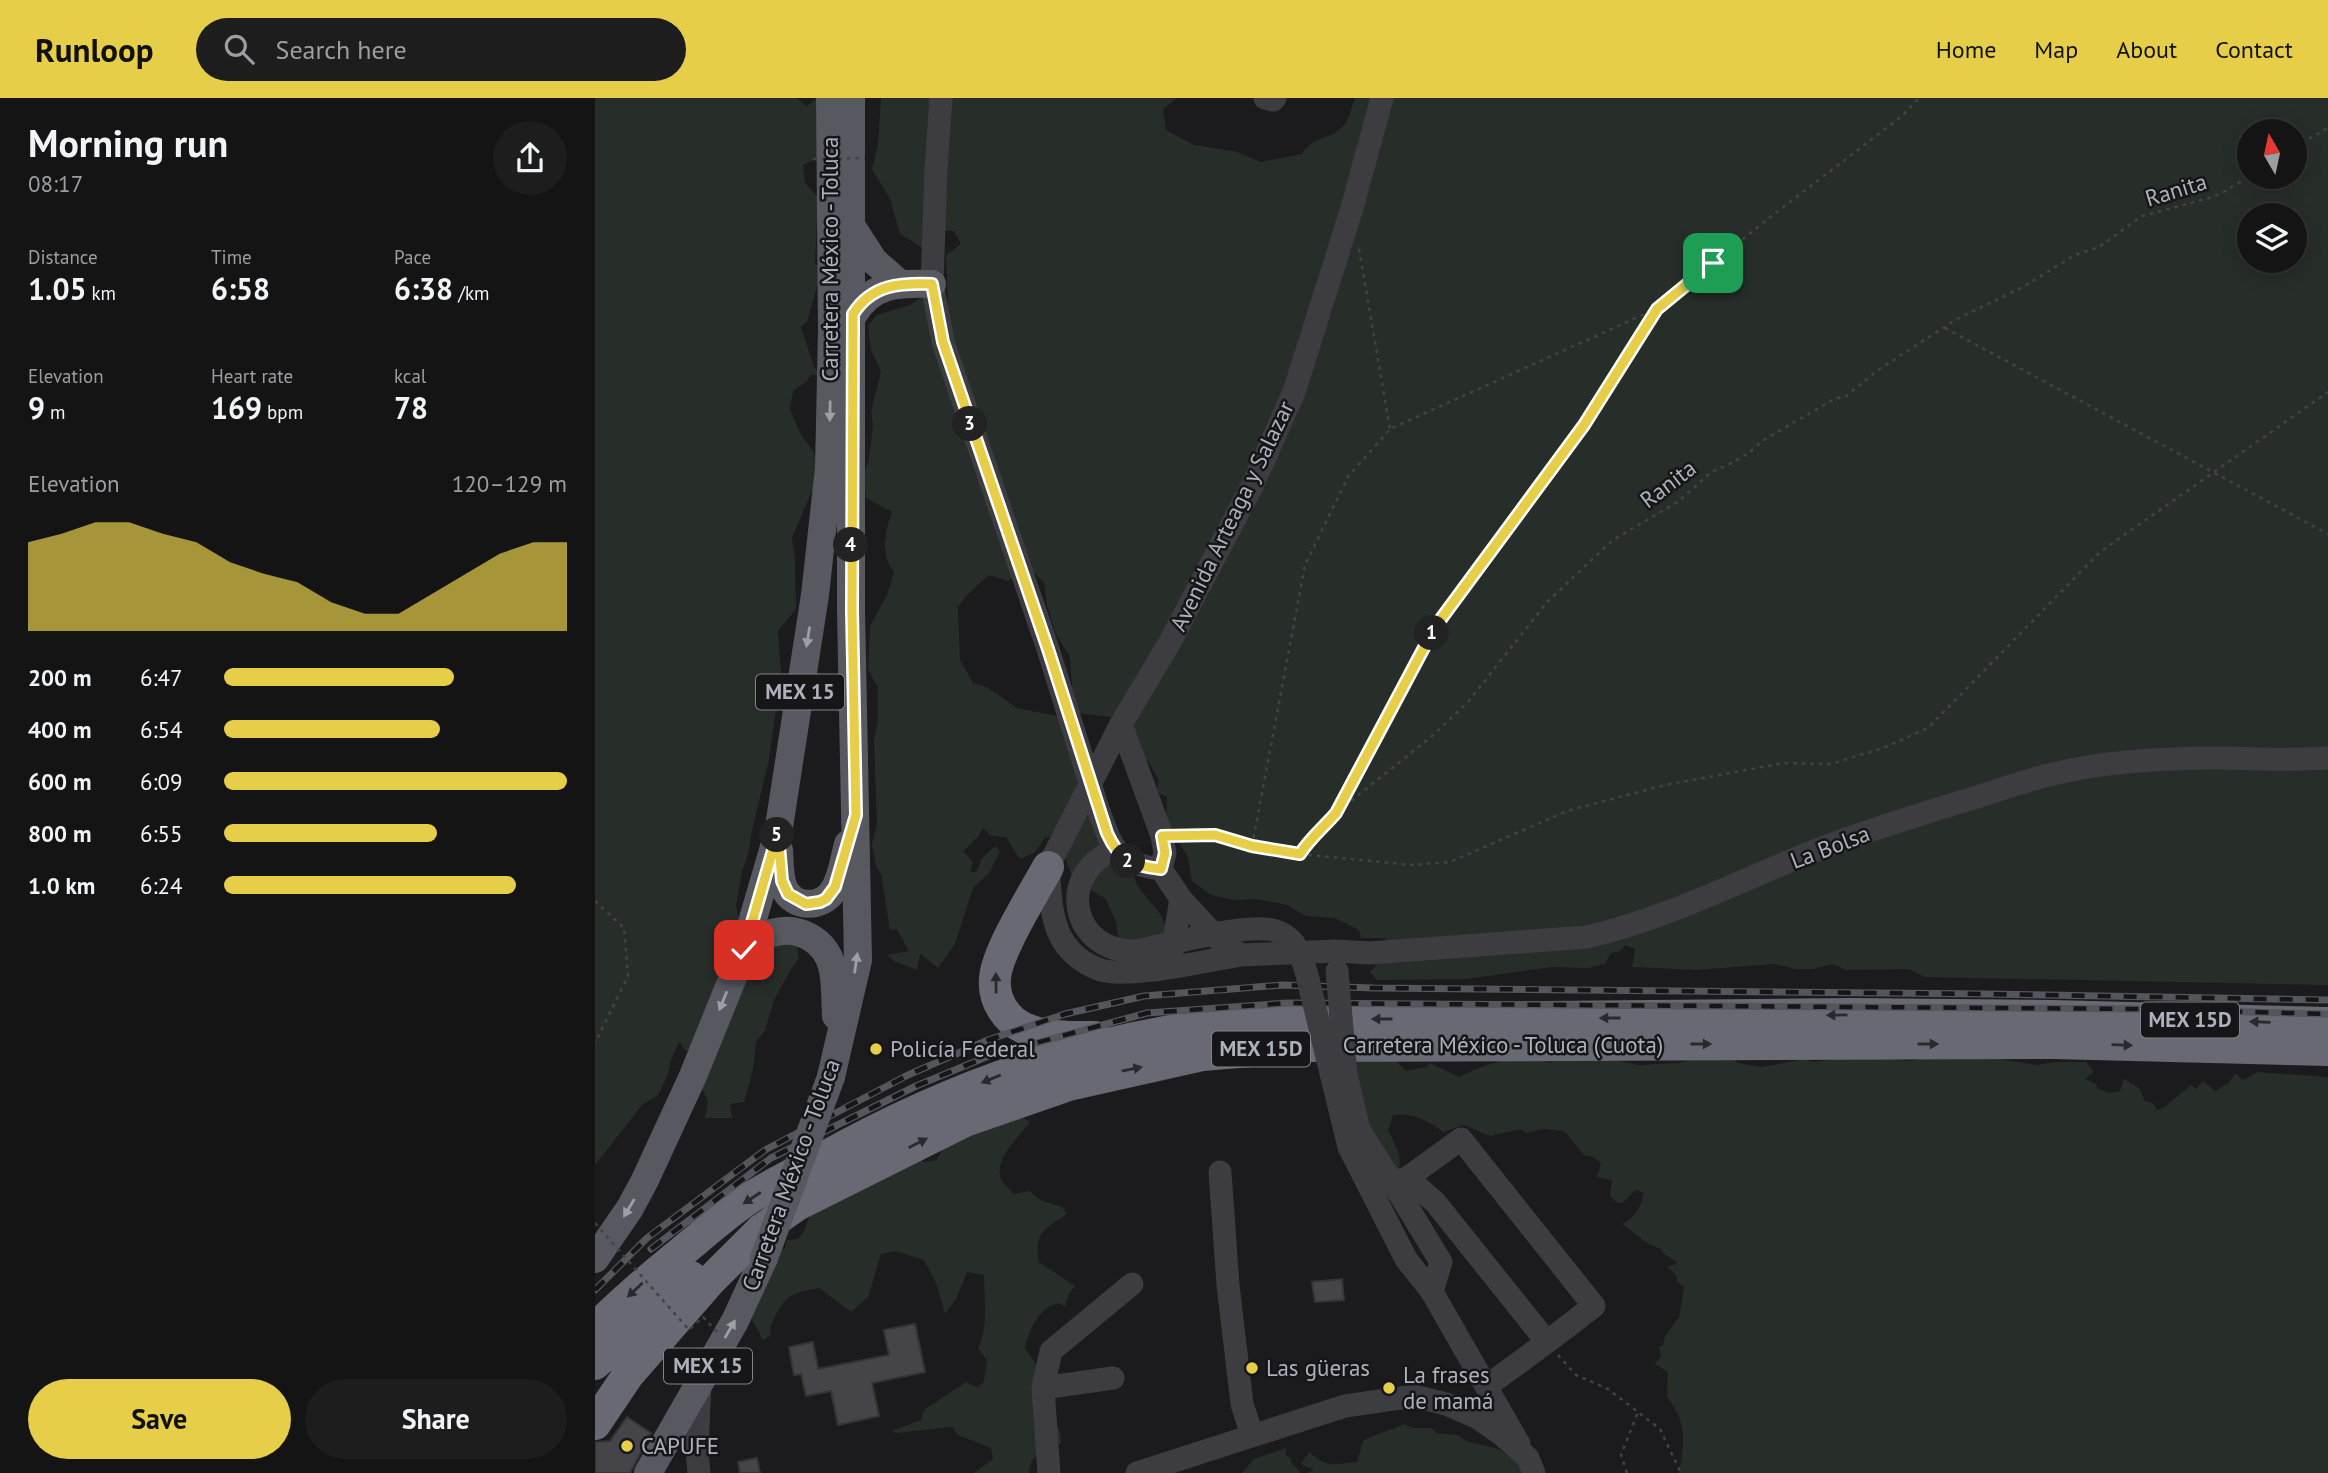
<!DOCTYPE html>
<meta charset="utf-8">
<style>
:root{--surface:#141415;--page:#1d1d1e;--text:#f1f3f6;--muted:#9d9ea0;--line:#333334;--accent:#e6ce49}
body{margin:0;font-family:"PT Sans",sans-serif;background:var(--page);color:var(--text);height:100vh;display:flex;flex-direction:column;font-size:26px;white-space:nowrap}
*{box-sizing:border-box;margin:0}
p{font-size:23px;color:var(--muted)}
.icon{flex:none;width:38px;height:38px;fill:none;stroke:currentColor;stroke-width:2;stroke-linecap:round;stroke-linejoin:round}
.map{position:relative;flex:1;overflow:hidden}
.panel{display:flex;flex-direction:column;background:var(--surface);width:595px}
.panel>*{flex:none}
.needle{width:46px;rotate:351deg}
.tools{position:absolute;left:1642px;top:21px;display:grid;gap:14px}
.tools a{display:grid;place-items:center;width:70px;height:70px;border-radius:50%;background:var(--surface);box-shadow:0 4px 18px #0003,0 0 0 2px var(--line);font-size:35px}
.pin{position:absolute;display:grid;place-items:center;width:60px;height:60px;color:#fff;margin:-30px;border-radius:14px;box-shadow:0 4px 10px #0006}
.km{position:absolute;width:35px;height:35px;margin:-18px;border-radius:50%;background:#222;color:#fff;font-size:19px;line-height:35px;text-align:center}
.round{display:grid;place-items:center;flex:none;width:74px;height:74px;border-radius:37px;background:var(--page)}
.summary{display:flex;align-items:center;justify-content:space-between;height:119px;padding:0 28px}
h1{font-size:38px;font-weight:700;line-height:52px}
.metrics{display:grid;grid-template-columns:repeat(3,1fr);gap:10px;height:119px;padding:7px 28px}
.metrics div{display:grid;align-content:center}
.metrics b{font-size:30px;font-weight:700}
.metrics small{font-size:19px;font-weight:400}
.metrics p{font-size:19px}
.chart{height:196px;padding:14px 28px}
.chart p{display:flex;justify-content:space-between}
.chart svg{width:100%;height:126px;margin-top:7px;fill:var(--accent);opacity:.7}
.button{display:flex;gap:14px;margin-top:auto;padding:14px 28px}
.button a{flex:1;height:80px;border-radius:42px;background:var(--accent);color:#111;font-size:28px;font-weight:700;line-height:80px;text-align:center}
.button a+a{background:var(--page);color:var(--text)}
ul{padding:0 28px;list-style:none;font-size:23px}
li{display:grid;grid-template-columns:112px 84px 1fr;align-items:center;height:52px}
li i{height:18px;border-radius:9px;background:var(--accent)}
header{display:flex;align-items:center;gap:42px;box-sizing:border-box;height:98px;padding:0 35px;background:var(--accent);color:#111}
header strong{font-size:33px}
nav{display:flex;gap:38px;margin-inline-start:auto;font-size:24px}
.search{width:490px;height:63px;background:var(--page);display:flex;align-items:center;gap:18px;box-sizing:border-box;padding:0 24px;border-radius:38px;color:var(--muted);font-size:26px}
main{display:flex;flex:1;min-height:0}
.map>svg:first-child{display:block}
.green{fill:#272e29;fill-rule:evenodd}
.building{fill:#454549;stroke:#353538;stroke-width:2}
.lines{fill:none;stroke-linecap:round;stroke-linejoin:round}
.path{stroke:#424248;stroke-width:2.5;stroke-dasharray:3.5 5;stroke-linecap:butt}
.minor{stroke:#3c3c41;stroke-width:23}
.major{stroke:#585860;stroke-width:28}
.highway{stroke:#686972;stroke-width:32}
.rail-casing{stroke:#55555c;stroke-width:7}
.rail{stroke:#161518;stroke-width:4.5;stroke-dasharray:13;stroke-linecap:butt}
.path-bridge{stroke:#424248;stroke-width:2.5;stroke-dasharray:3.5 5;stroke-linecap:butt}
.minor-bridge{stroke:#3c3c41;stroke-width:23}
.major-bridge{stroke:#585860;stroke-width:28}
.oneway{fill:#9d9ea9}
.oneway2{fill:#2a2a2e}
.route-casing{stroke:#fff;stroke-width:14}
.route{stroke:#e6ce49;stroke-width:9}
.poi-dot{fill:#e6ce49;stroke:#161518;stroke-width:2.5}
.labels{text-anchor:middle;stroke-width:5;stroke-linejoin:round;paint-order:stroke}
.shield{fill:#161518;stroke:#80828a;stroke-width:2}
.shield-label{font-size:21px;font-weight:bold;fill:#aeb0bb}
.street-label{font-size:23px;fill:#aeb0bb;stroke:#161518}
.poi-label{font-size:23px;fill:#aeb0bb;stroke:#161518;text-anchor:start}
</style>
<header>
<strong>Runloop</strong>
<div class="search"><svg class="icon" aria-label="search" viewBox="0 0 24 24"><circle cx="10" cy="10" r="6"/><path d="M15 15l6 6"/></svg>Search here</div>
<nav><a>Home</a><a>Map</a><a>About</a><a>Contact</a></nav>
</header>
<main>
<section class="panel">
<div class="summary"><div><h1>Morning run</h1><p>08:17</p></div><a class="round"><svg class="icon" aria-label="share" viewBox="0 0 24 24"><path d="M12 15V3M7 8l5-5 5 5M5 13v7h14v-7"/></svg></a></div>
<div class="metrics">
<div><p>Distance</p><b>1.05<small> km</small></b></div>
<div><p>Time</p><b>6:58</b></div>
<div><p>Pace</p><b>6:38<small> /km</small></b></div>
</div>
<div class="metrics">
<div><p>Elevation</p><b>9<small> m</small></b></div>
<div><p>Heart rate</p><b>169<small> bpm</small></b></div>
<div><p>kcal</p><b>78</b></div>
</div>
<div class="chart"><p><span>Elevation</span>120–129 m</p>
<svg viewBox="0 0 160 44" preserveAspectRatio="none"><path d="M0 44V13L10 10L20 6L30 6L40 10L50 13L60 20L70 24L80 27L90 34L100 38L110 38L120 31L130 24L140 17L150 13L160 13V44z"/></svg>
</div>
<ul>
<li><b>200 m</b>6:47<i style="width:67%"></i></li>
<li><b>400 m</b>6:54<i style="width:63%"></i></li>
<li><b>600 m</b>6:09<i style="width:100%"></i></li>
<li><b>800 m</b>6:55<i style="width:62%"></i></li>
<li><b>1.0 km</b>6:24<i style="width:85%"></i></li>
</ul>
<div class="button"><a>Save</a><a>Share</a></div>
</section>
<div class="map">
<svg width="1733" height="1375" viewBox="0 0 1733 1375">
<rect width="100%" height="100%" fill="#1b1a1c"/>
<!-- green -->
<path class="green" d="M0,0h201l11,8 10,-8 3,59 -17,8 2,18 13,14 -3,67 7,5 -15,53 -6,5 13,40 8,11 -10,-4 -6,8 -13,9 -3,18 10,24 13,18 7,21 -28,66 3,21 1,50 -18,22 3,41 -12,87 -18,76 -2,16 -7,21 -6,34 4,19 55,11 4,22 -8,11 -17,31 -9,30 -9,12 -3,28 -9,32 -14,2 2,14h-27l3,-17 -8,-16 -5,-32 -9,-2 -7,-9 -8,18 -3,15 -10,20 -16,10 -47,60z
M286,0h296l-14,11 3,21 28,15 40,6 27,11 41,-8c13,-20 29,-13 42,-29 5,-6 8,-19 11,-27h973v887l-403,-8 -17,-8 -62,1 -13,-6 -20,5h-17l-22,-5 -77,6 -65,-3 3,-18 -10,-4 -4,6 -10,2 -6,11 -17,4 -36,-1 -86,12 -89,1 -7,-8 24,-26 -10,-8h-23l-2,-8 -24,-12 -29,-2 -19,-11 -30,-6 -24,1 -22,-5 -19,-14 -4,-23 -22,-39 1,-22 -11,-5 3,-12 -15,-25 -12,-29 -18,-13 -3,4 -34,-4 -4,-15 -3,-41 -14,-23 -9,-29 -3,-22 -11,-12 -19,5 -6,5 -19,-6 -22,20 -9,12 2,53 13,23 14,4 30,21 49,10 13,61 3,29 51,65c5,26 30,30 34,61l-17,7 -31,1 -3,-20 -10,-23 -33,-20 -6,-15 -5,-30 -17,4 -11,15 -14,6 -14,-22 -15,-1 -8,-8 -5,9 -15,14 10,11 -3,11 8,-2 3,-12 14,-13 5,5 -10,21 -17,16 -18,56 -17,24 -18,-14 -3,16 -23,-9 -7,-6 22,-4 -12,-22 -7,1 -9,-56 -5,-7 -4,-23 5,-20 -3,-84 4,-21v-31l-10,-19 2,-43 17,-31 7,-23c-14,-18 -9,-40 -2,-60l-26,-14 -2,-23 5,-16 4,-35 -2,-12 10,-41 -10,-21 -3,-24 8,-11 35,-10 10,-8 15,8 12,-3 -2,-47 15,-11 -7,-13 -14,-1 -14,20 -26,-16 -10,-35 -18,-30 6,-25zM1654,33h45v46h-45zM1654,117h45v46h-45z
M965,958l50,3 29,6 40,-2 21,-5 34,2 4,3 24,4 43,-8 8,3 43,-6 55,5 25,-5 57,2 44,7 17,-3h32l8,10 -9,7 11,5 1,4 12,5 11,-2 4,-12 15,9 6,13 8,2 4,7 6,-2 28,-23 5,4 7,-8 12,10 14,-8 6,-10 8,7 15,-8 70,5v396h-649c6,-32 8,-50 -12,-76l1,-25 -13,-8 6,-8 -2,-10 4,-1 2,-9 14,-19 5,-30 -7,-5 -1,-7 -9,-9 8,-1 2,-3 -13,-8 -3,-5c-19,-7 -23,-14 -39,-25 14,-7 18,-16 22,-31l-8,-3 -14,13h-4l-8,-7 2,-16 -15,-3 4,-14 -8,-6 -9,-2 -20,-24 -20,-2 -18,4 -5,-4 -31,7 -26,-11 -21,7c-13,-11 -32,-20 -50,-17l-5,16c11,19 17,32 5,51l-32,-47 -5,-67 2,-8 35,-2 13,13 21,-4 2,-4 30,14c30,-14 58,-25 91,-14z
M428,1020l7,4c-11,15 -39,39 -28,59 3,5 9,9 12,13l15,-3 11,9 22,7 5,7c-22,15 -34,19 -28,48l36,24 -6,8 -4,13 -5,-4c-22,4 -30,26 -35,45l13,19 16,54 6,11 1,11c-16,7 -31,10 -32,30h-55l19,-14 -2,-11 -33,-13 -6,-8 -56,6 -4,-2 29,-11 3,-10 42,-28 11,5 7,-5 3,-22 -9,-12c11,-22 6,-49 6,-73l-17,-3 -11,27 -11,15 -9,-31 -12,-23 -29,-9 -14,3 -13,43 -17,15 -32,-24c-25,5 -34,6 -45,31 -3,6 -5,9 -3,16l-8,5 -18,-34 21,-45 19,-13 2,-8 11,-1 6,-8 9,-25 94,-52 17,8 12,-2 24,-36z
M808,1326l10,4h18l6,5 21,2 8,6 33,8 9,7 10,-3 17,20h-229l7,-3 -12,-6 8,-12c20,17 23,12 48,10l6,-21c13,-8 26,-9 40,-17z
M691,1350v7l5,3v4l10,11h-59l12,-14z"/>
<!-- building -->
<path class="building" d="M747,1181l2,21 -29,2 -3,-20z
M320,1226l10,48 -53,11 7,33 -41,9 -7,-34 -25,5 -5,-22 -7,1 -5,-28 24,-5 5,27 71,-14 -5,-25z
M32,1319l24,16 -19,36 -2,4h-35v-31l15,-1z
M162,1360l3,15h-20l-2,-11z"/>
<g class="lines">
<!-- path -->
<path class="path" d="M1699,49l34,-19
M764,151l31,180
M1350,230l383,206
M743,712l97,-183 149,-202 74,-117 111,-90 133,-102 17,-18
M586,738l34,-1 37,11 48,8 36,-41 95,-76 37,-35 80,-101 65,-61 66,-39 32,-29 17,-7 22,-13 12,-11 74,-43 9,-1 33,-27 79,-51 66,-32 52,-32 24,-8 43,-31 67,-18 13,-5 27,-17
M657,748l53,-281 43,-88 42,-48 268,-121
M705,756l111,11 39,-3 117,-51 98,-26 119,-22 47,1 52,-16 45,-20 172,-176 228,-160
M0,803l29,27 4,48 -33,67
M963,1257l18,20 32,14 52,40 21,44
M1032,1375l-6,-18 17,-43"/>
<!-- minor -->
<path class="minor" d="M346,0l-5,71 -4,115 11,58 105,307 37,118
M670,0l8,2 2,-2
M526,626l41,112 3,17 -4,16
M502,708c15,40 17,58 64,63l20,30 39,42 21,14 95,-4 34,2 217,-16c86,-20 161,-61 243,-92 48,-18 97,-33 147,-48 25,-8 50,-17 76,-23 53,-13 109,-16 164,-16 37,0 73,3 111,0
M646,857c-34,5 -109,24 -140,15 -19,-6 -36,-21 -43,-39 -8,-20 -8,-44 -10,-64l73,-143 49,-82 82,-156 42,-94 58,-184 30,-110
M576,860l10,-59
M751,976l13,56 26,41
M754,1049l57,112 26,33 87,152
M625,1074l8,113 14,119 10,31
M776,1091l36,-11 54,-39 133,167 -47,36 -112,-140 -28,-24
M804,1095l42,69 -9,30
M892,1288l60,-44
M448,1290l70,-10
M104,1375l-2,-21 3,-70
M454,1375l-6,-85 8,-37 81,-67
M542,1375l208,-67 69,-10 32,8 32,14 23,16 27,24 6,15"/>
<!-- major -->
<path class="major" d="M257,129l22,34 25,22
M258,217c19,-32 46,-32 79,-31
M184,752c1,11 0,27 5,38 9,20 37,21 49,3 9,-13 11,-33 15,-47
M149,852c9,-7 17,-14 28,-17 26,-8 53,7 60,33 4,15 3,34 4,50
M236,979l27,-117 -7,-349v-513
M0,1161l35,-51 15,-28 48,-104 51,-126 34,-117 37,-238 14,-127 3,-138 -2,-232
M53,1375l87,-152 29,-63"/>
<!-- highway -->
<path class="highway" d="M453,769c-14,26 -51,84 -53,111 -2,22 11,43 31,51 21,9 47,8 69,8
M0,1231c26,-27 54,-50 83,-74 25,-20 48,-42 75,-59 23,-14 47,-26 70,-38 136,-76 275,-124 431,-138l597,-6 201,2 276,7
M0,1266l96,-87
M0,1326l33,-49 82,-94 51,-51 36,-25 168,-84 104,-36 134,-30 106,-9 745,-3 274,7"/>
<defs>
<path id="rail" d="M56,1151l120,-91 145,-72 75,-31 156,-42 141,-10 853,6 187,5
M0,1192l52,-52 118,-88 143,-75 80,-35 77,-26 79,-18 138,-11 92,3 610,6 344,6"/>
</defs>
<!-- rail casing -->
<use href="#rail" class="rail-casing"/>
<!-- rail -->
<use href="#rail" class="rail"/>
<!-- path-bridge -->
<path class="path-bridge" d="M218,61l52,-1
M0,1125l94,107 14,-13 16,17"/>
<!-- minor-bridge -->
<path class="minor-bridge" d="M490,669l12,39
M519,752c-59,25 -42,103 22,101 31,-6 117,-31 143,-19 18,8 23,25 28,43l42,172
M742,873l9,103
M790,1073l14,22"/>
<!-- major-bridge -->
<path class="major-bridge" d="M169,1160l67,-181"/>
</g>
<!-- one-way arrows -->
<defs><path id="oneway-solid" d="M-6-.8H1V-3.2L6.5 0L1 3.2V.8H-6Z" transform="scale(1.75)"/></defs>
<g class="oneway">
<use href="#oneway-solid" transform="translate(235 313) rotate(91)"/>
<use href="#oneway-solid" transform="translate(213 539) rotate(99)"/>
<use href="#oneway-solid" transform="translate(261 865) rotate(-82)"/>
<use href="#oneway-solid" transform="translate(128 903) rotate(112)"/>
<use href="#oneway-solid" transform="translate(34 1110) rotate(121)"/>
<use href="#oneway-solid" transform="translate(135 1231) rotate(-60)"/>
</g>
<g class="oneway2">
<use href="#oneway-solid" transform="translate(401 885) rotate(-91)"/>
<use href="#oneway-solid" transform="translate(1242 917) rotate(179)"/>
<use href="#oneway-solid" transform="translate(1015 920) rotate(180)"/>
<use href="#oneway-solid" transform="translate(787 921) rotate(-180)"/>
<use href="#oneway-solid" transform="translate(1665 924) rotate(-178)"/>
<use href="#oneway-solid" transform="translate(1106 946)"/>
<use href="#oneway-solid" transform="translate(1333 946)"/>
<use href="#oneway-solid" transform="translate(1527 947) rotate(2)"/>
<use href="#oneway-solid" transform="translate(537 971) rotate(-12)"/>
<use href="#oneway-solid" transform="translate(396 981) rotate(158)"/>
<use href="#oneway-solid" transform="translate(323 1045) rotate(-27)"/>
<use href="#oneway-solid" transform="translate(157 1100) rotate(147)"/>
<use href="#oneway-solid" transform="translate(40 1192) rotate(137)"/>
</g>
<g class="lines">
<defs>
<path id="route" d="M149,852l34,-117 4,48 6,13 18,10 14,-2 6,-3 9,-12 21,-72 -4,-204 1,-297c19,-30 47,-31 79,-30l11,58 105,307 59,184c12,27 25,33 54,36l4,-16 -3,-17 53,-1 37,11 48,8c9,-15 25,-28 36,-41l99,-186 149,-202 73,-116 56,-46"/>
</defs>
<!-- route casing -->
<use href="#route" class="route-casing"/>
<!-- route -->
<use href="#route" class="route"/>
</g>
<!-- markers -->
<g class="poi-dot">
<circle cx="281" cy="951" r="7"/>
<circle cx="657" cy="1270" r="7"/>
<circle cx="794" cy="1290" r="7"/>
<circle cx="32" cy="1348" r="7"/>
</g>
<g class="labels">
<!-- shield labels -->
<g class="shield">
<rect x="161" y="576.5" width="88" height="35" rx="5"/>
<rect x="1546" y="904.5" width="98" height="35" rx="5"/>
<rect x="617" y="933.5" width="98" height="35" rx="5"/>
<rect x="69" y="1250.5" width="88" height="35" rx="5"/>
</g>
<g class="shield-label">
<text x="205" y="601">MEX 15</text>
<text x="1595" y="929">MEX 15D</text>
<text x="666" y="958">MEX 15D</text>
<text x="113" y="1275">MEX 15</text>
</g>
<!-- street labels -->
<g class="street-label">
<text transform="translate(1581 92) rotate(-17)" y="8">Ranita</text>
<text transform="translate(235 161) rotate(-90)" y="8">Carretera México - Toluca</text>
<text transform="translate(1073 386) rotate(-37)" y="8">Ranita</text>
<text transform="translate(637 418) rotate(-64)" y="8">Avenida Arteaga y Salazar</text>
<text transform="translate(1235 749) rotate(-21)" y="8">La Bolsa</text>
<text x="908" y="955">Carretera México - Toluca (Cuota)</text>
<text transform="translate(196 1077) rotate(-70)" y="8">Carretera México - Toluca</text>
</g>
<!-- poi labels -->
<g class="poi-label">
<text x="295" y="959">Policía Federal</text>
<text x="671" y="1278">Las güeras</text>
<text x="808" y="1285">La frases<tspan x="808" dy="26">de mamá</tspan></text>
<text x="46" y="1356">CAPUFE</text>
</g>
</g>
</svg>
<div class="tools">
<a><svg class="needle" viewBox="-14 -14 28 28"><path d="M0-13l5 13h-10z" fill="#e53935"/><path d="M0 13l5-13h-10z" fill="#9d9ea0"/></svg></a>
<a><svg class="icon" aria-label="layers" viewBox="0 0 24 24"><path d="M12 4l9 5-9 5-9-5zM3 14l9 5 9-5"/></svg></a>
</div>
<div class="pin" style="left:1118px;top:165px;background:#1e9e55"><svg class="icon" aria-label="arrive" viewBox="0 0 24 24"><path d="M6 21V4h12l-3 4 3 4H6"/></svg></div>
<div class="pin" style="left:149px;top:852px;background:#d93025"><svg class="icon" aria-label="check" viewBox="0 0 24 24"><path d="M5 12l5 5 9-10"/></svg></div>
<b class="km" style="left:837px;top:535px">1</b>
<b class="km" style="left:533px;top:763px">2</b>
<b class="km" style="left:375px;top:326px">3</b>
<b class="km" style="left:256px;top:447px">4</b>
<b class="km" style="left:182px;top:737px">5</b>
</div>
</main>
